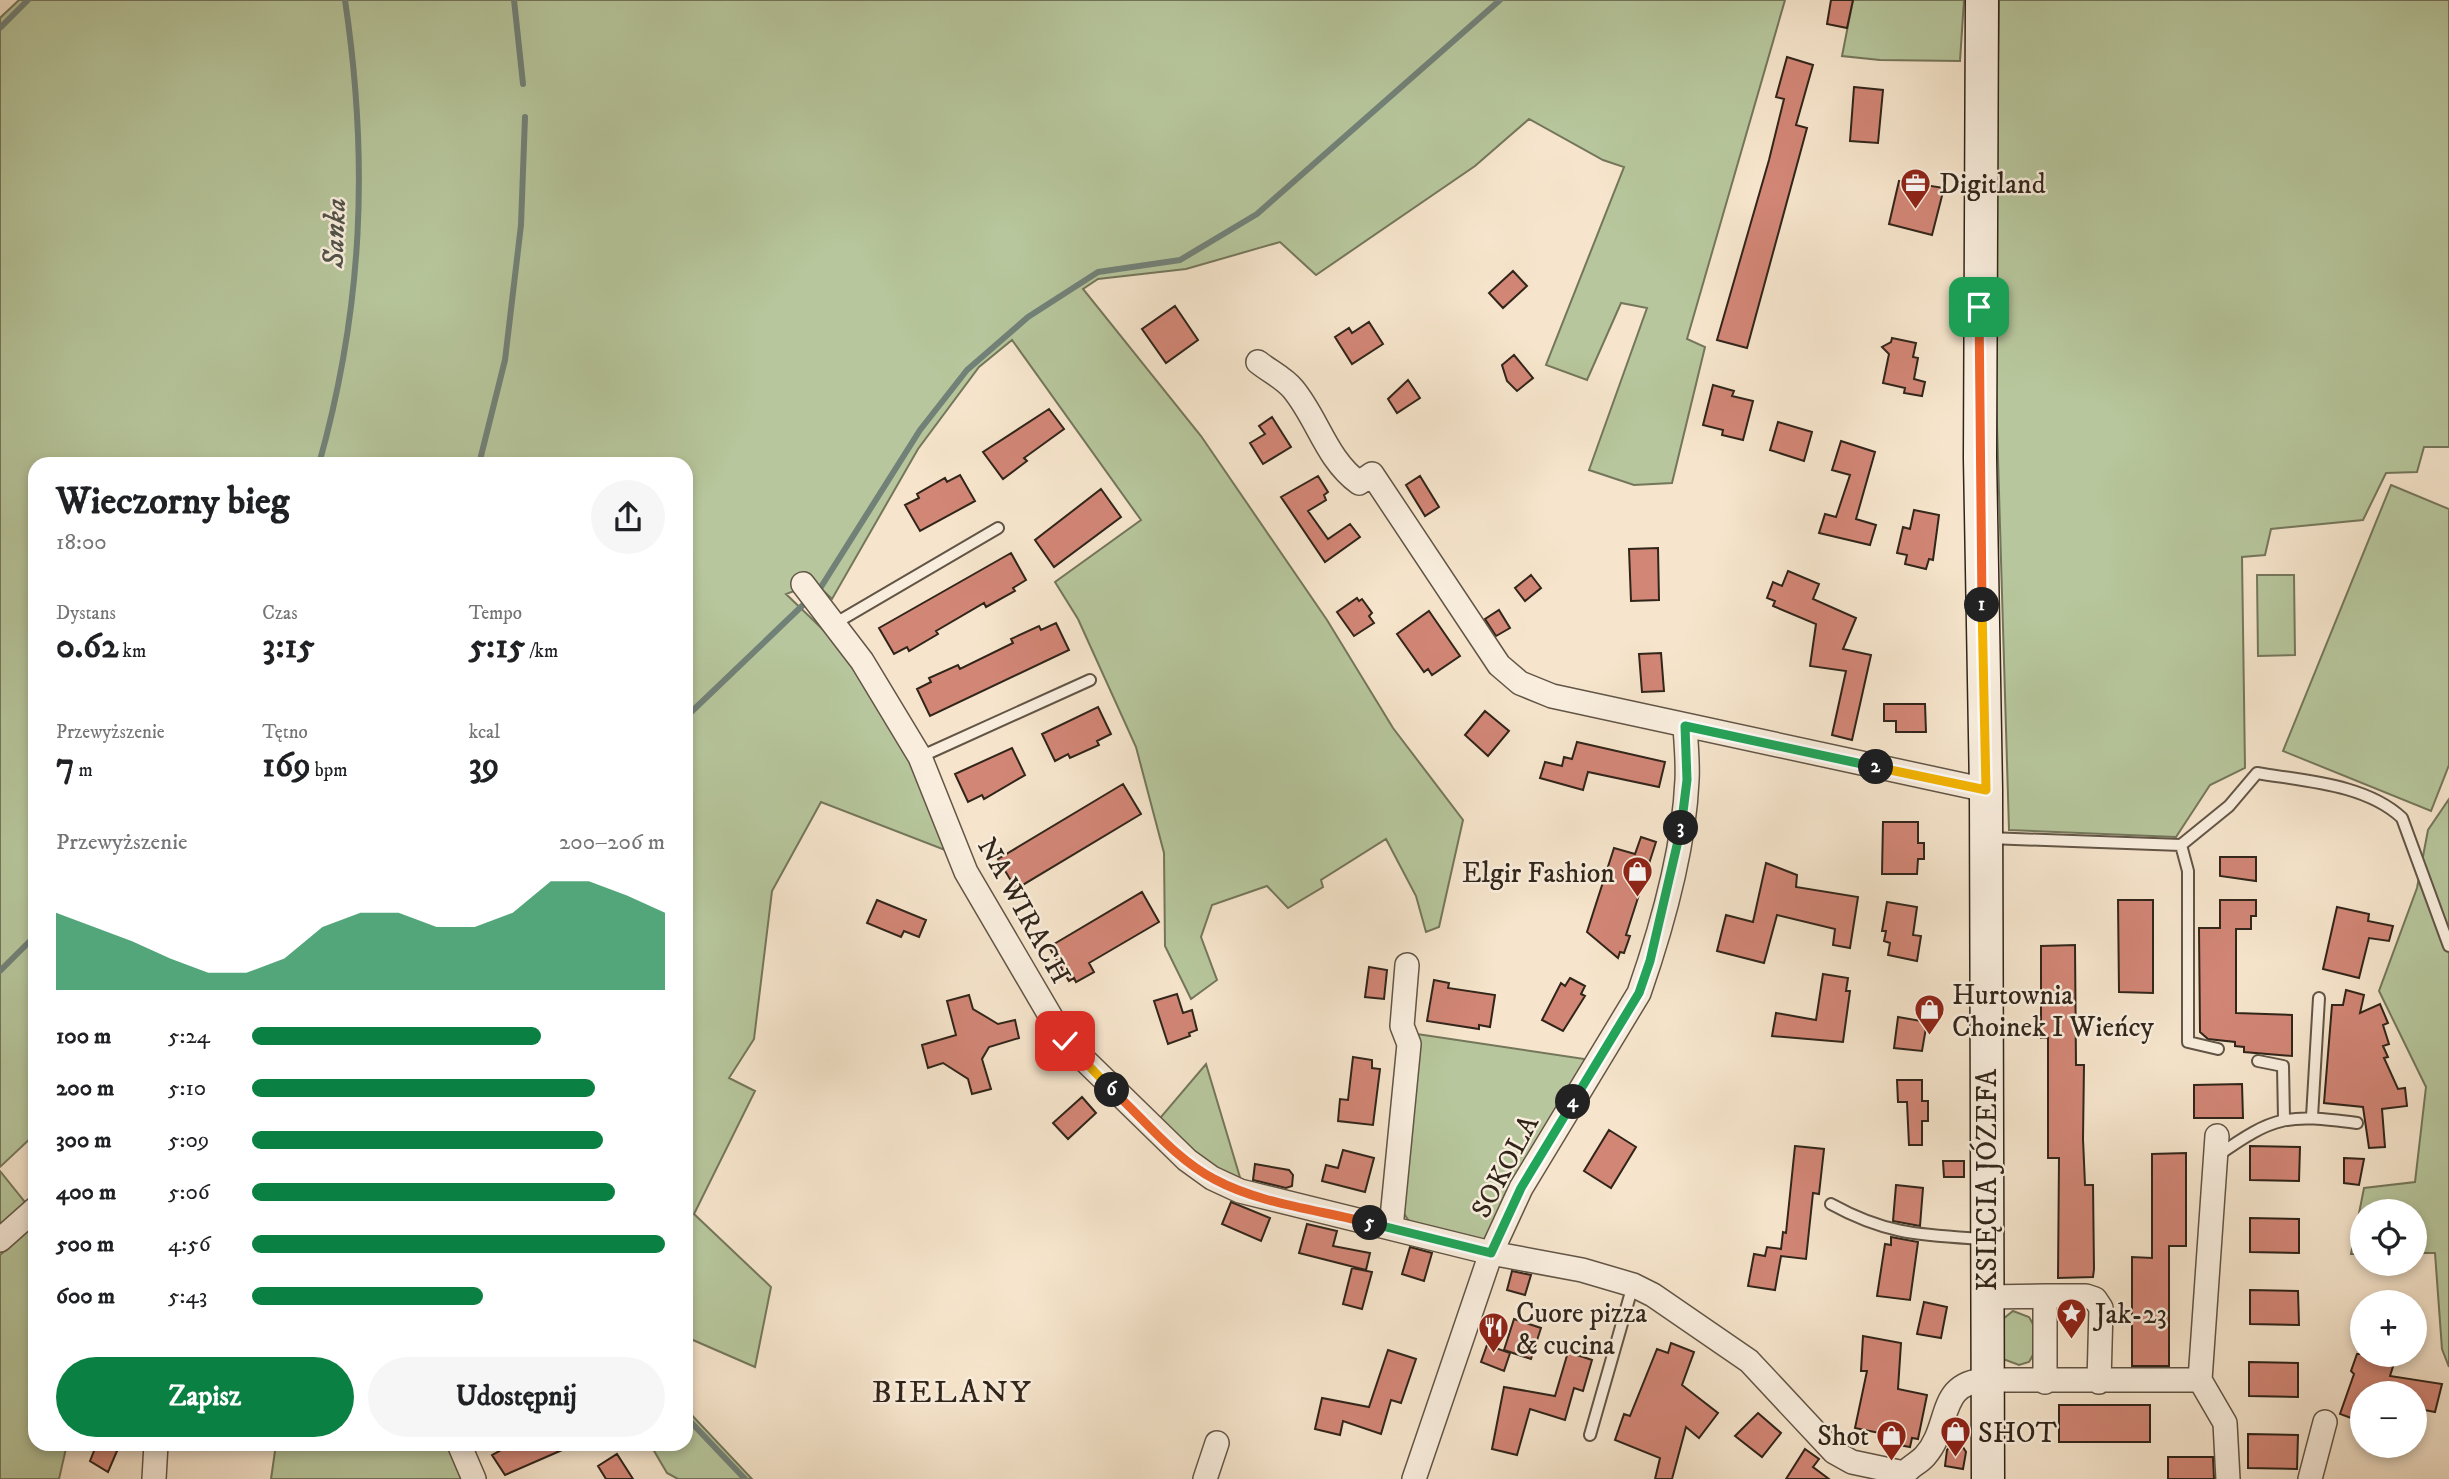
<!DOCTYPE html>
<html lang="pl">
<meta charset="utf-8">
<style>
:root{--surface:#fff;--page:#f6f6f6;--text:#202124;--muted:#757577;--accent:#0b8043}
body{margin:0;font-family:"IM FELL DW Pica",serif;background:var(--page);color:var(--text);height:100vh;display:flex;flex-direction:column;font-size:26px;white-space:nowrap}
*{box-sizing:border-box;margin:0}
p{font-size:23px;color:var(--muted)}
.icon{flex:none;width:38px;height:38px;fill:none;stroke:currentColor;stroke-width:2;stroke-linecap:round;stroke-linejoin:round}
.map{position:relative;flex:1;overflow:hidden}
.details{position:absolute;left:28px;top:457px;width:665px;height:994px;display:flex;flex-direction:column;background:var(--surface);border-radius:21px;box-shadow:0 4px 10px #0003}
.details>*{flex:none}
.tools{position:absolute;left:2350px;top:1199px;display:grid;gap:14px}
.tools a{display:grid;place-items:center;width:77px;height:77px;border-radius:50%;background:var(--surface);box-shadow:0 4px 10px #0003;font-size:35px}
.pin{position:absolute;display:grid;place-items:center;width:60px;height:60px;color:#fff;margin:-30px;border-radius:14px;box-shadow:0 4px 10px #0006}
.km{position:absolute;width:35px;height:35px;margin:-18px;border-radius:50%;background:#222;color:#fff;font-size:19px;line-height:35px;text-align:center}
.round{display:grid;place-items:center;flex:none;width:74px;height:74px;border-radius:37px;background:var(--page)}
.summary{display:flex;align-items:center;justify-content:space-between;height:119px;padding:0 28px}
h1{font-size:38px;font-weight:700;line-height:52px}
.stats{display:grid;grid-template-columns:repeat(3,1fr);gap:10px;height:119px;padding:7px 28px}
.stats div{display:grid;align-content:center}
.stats b{font-size:35px;font-weight:700}
.stats small{font-size:19px;font-weight:400}
.stats p{font-size:19px}
.chart{height:196px;padding:14px 28px}
.chart p{display:flex;justify-content:space-between}
.chart svg{width:100%;height:126px;margin-top:7px;fill:var(--accent);opacity:.7}
.button{display:flex;gap:14px;margin-top:auto;padding:14px 28px}
.button a{flex:1;height:80px;border-radius:42px;background:var(--accent);color:#fff;font-size:28px;font-weight:700;line-height:80px;text-align:center}
.button a+a{background:var(--page);color:var(--text)}
ul{padding:0 28px;list-style:none;font-size:23px}
li{display:grid;grid-template-columns:112px 84px 1fr;align-items:center;height:52px}
li i{height:18px;border-radius:9px;background:var(--accent)}
.map>svg:first-child{display:block}
.green{fill:#b7c69c;stroke:#74765b;stroke-width:2}
.lines{fill:none;stroke-linecap:round;stroke-linejoin:round}
.stream{stroke:#728178;stroke-width:6}
.building{fill:#d28676;stroke:#31251a;stroke-width:2}
.lane-casing{stroke:#625546;stroke-width:14}
.street-casing{stroke:#625546;stroke-width:26}
.secondary-casing{stroke:#31251a;stroke-width:35}
.lane{stroke:#f9eede;stroke-width:10}
.street{stroke:#f9eede;stroke-width:23}
.secondary{stroke:#f9eede;stroke-width:32}
.split-1-casing{stroke:#fff;stroke-width:14}
.split-2-casing{stroke:#fff;stroke-width:14}
.split-3-casing{stroke:#fff;stroke-width:14}
.split-4-casing{stroke:#fff;stroke-width:14}
.split-5-casing{stroke:#fff;stroke-width:14}
.split-6-casing{stroke:#fff;stroke-width:14}
.split-7-casing{stroke:#fff;stroke-width:14}
.split-1{stroke:#f0652b;stroke-width:9}
.split-2{stroke:#f5b400;stroke-width:9}
.split-3{stroke:#22a559;stroke-width:9}
.split-4{stroke:#22a559;stroke-width:9}
.split-5{stroke:#22a559;stroke-width:9}
.split-6{stroke:#f0652b;stroke-width:9}
.split-7{stroke:#f5b400;stroke-width:9}
.labels{text-anchor:middle;stroke-width:5;stroke-linejoin:round;paint-order:stroke}
.poi-label{font-size:28px;fill:#31251a;stroke:#f9eede;text-anchor:start}
.street-label{font-size:28px;fill:#31251a;stroke:#f9eede}
.water-label{font-size:30px;font-style:italic;fill:#515349;stroke:#f9eede}
.quarter-label{font-size:32px;letter-spacing:2px;fill:#31251a;stroke:#f9eede}
</style>
<div class="map">
<svg width="2449" height="1479" viewBox="0 0 2449 1479">
<rect width="100%" height="100%" fill="#f6e5cc"/>
<filter id="stains"><feTurbulence type="fractalNoise" baseFrequency=".00286" numOctaves="4"/><feColorMatrix values="0 0 0 0 .2 0 0 0 0 .09 0 0 0 0 .02 0 0 0 .5 -.17"/></filter>
<radialGradient id="worn" r=".72"><stop offset=".6" stop-color="#630" stop-opacity="0"/><stop offset="1" stop-color="#630" stop-opacity=".3"/></radialGradient>
<!-- green -->
<path class="green" d="M19,0h1766l-98,339 18,8 -33,136 -38,2 -45,-15 58,-162 -26,-5 -34,77 -41,-15 78,-198 -21,-7 -74,-41 -54,47 -159,109 -36,-33 -94,27 -88,10 -15,10 118,147 126,184 66,108 70,92 -24,107 -13,5 -10,-36 -30,-57 -65,41 2,7 -35,21 -21,-22 -55,19 -11,32 16,43 -26,19 -26,-53 -1,-93 -28,-106 -58,-128 -23,-37 86,-62 -129,-180 -33,27 -61,82 -86,150 -17,-16 -29,11 73,70 46,83 40,103 -124,-48 -49,89 -18,148 -25,39 26,13 -61,123 77,73 -16,80 -69,-30v-873h-651v670l-35,33v-1149z
M1853,0h111l-4,61 -80,-1 -38,-4z
M1999,0h450v447h-25l-7,25 -31,1 -23,47 -92,9 -6,26 -23,2 3,211 -35,17 -34,52 -167,-7 -15,-506z
M2391,485l58,24v256l-18,46 -148,-60z
M2257,575h37l1,80 -37,1z
M2449,799v568l-7,-18 -7,-96h-20v-42h-53v43h-11l13,-66 51,-6 11,-95 -47,-96 38,-103 11,-58z
M1417,1034l174,26 -105,181 -75,-17 -12,-18z
M1206,1064l36,120 -27,-11 -60,-49z
M0,1171l28,35 -28,25z
M35,1223v221h32l-8,35h-59v-224z
M2013,1311l16,6c9,13 9,32 0,45l-10,3 -16,-6v-40z
M686,1409l66,70h-74l-11,-6 -17,-29h36z
M276,1444h171l17,35h-193z"/>
<g class="lines">
<!-- stream -->
<path class="stream" d="M514,0l9,84
M0,28l28,-28
M319,464c44,-157 50,-303 26,-464
M479,464l26,-104 16,-135 4,-108
M821,587l99,-157 47,-60 61,-53 70,-45 82,-12 77,-46 243,-214
M686,717l117,-112
M0,971l35,-35
M686,1417l59,62"/>
</g>
<!-- building -->
<path class="building" d="M1831,0h22l-6,28 -20,-4z
M1787,57l26,8 -17,60 11,3 -60,220 -30,-8 52,-180 15,-61 -8,-2z
M1854,87l29,3 -5,53 -28,-2z
M1899,181l45,7 -12,47 -43,-11z
M1513,271l14,15 -24,22 -14,-15z
M1175,306l23,34 -32,23 -24,-34z
M1369,322l14,22 -31,20 -17,-27 14,-9 3,5z
M1892,338l24,5 -3,14 5,1 -4,21 11,3 -3,14 -18,-3 1,-5 -22,-5 6,-29 -7,-7 9,-5z
M1514,355l19,23 -16,13 -10,-10 -5,-16z
M1408,380l12,18 -23,15 -9,-14z
M1713,385l21,6 -2,5 21,5 -10,39 -21,-5 1,-5 -20,-5z
M1049,409l15,20 -40,29 3,3 -24,18 -20,-27z
M1272,417l19,30 -28,17 -13,-21 15,-9 -6,-8z
M1778,422l34,10 -8,29 -34,-11z
M1841,441l34,11 -19,67 20,6 -6,20 -51,-12 6,-19 11,3 14,-42 -18,-5z
M960,475l15,26 -55,30 -15,-26 14,-7 -2,-4 28,-16 2,4z
M1318,476l10,16 -4,3 2,5 -18,11 20,28 22,-15 10,13 -35,25 -44,-65z
M1420,476l19,31 -14,9 -19,-31z
M1101,489l20,28 -67,50 -19,-27z
M1914,510l25,5 -6,45 -4,-1 -3,10 -21,-5 2,-9 -10,-2 6,-26 7,2z
M1658,548l1,52 -28,1 -2,-52z
M1011,553l15,27 -13,8 2,3 -29,16 -2,-4 -48,28 2,3 -29,17 -2,-4 -13,7 -15,-26z
M1788,571l31,13 -6,15 43,19 -13,31 28,6 -19,85 -20,-5 14,-64 -36,-5 6,-42 -43,-18 2,-5 -8,-3 6,-16 9,4z
M1531,575l10,13 -16,13 -10,-13z
M1357,598l2,3 3,-2 10,14 -3,3 5,7 -20,13 -17,-24z
M1499,610l11,18 -14,8 -11,-17z
M1429,611l31,45 -28,19 -4,-6 -4,3 -27,-38z
M1056,623l13,27 -139,66 -13,-27 14,-7 -2,-4 29,-13 2,4 53,-26 -2,-4 28,-13 2,4z
M1661,653l3,38 -22,1 -3,-38z
M1884,704h41l1,28h-30v-11h-12z
M1098,707l13,27 -14,7 2,4 -29,13 -2,-4 -13,7 -13,-27z
M1485,711l24,20 -21,25 -23,-21z
M1577,742l88,20 -6,25 -71,-15 -5,18 -43,-12 5,-16 17,4 2,-9 8,2z
M1012,748l13,27 -41,24 -2,-4 -14,7 -13,-28z
M1123,784l18,30 -125,75 -18,-30z
M1883,822h35v21h6v16h-6l-1,15h-35z
M1641,837l15,5 -30,93 4,1 -6,17 -4,-1 -2,6 -31,-26 27,-84 21,6z
M2220,857h36v24l-36,-5z
M1766,863l31,12 -1,12 62,10 -8,51 -17,-3 2,-16 -58,-14 -13,48 -47,-12 9,-36 27,7z
M1142,892l17,30 -70,41 5,9 -18,10 -2,-4 -5,3 -20,-34z
M877,900l49,20 -7,17 -15,-6 -3,6 -34,-14z
M2118,900h35v93l-34,-1z
M2220,900h36v16h-5v13h-15v84l56,2v41l-48,-4v-5l-9,-1v-4l-27,-3 -8,-7 -1,-104h21z
M1887,902l30,5 -4,28 8,1 -4,25 -29,-6 2,-12 -6,-2 2,-10h-4z
M2337,907l32,7 -1,7 25,5 -4,15 -20,-3 -10,40 -36,-9z
M2075,945l1,120h8l-1,74 2,46h8l1,84 -1,8 -35,1 1,-120h-11v-120h-7v-92z
M1369,967l18,3 -3,29 -19,-2z
M1823,974l25,4 -2,13h4l-7,51 -71,-6 4,-23 40,7z
M1570,978l15,8 -4,8 4,2 -22,35 -21,-11 19,-37 4,3z
M1434,980l15,3 -1,5 47,7 -5,32 -11,-2v4l-52,-8z
M2346,990l18,5 -4,18 20,-9 8,19 -5,2 6,19 -6,2 5,11 -4,1 14,31 7,-1 2,18 -25,3 3,38 -16,1 -6,-41 -39,-4 8,-98h11z
M1177,994l6,19 9,-3 5,20 -8,3 1,3 -22,8 -14,-43z
M969,995l4,14 25,15 17,-4 4,18 -30,9 -7,12 9,30 -19,5 -4,-15 -25,-16 -15,5 -6,-23 34,-10 -9,-34z
M1898,1017l29,5 -5,29 -28,-3z
M1353,1057l19,3v8l8,1 -7,56 -35,-4 2,-22 8,1z
M1897,1080h25v21h6v20h-6v24h-13l-2,-43h-9z
M2242,1084l1,34h-49v-33z
M1082,1097l14,16 -28,26 -15,-16z
M1609,1130l27,17 -25,41 -27,-17z
M1795,1146l29,3 -5,45 -6,-1 -7,66 -25,-3 -6,34 -27,-4 6,-32 11,2 2,-9 14,2 2,-17 3,1z
M2250,1146l50,1 -1,34 -49,-1z
M1343,1150l31,8 -9,34 -43,-11 4,-16 12,3z
M2186,1153v93h-17v120h-37v-109l20,1v-104z
M2344,1158l20,1 -5,26 -15,-2z
M1943,1161h21v16h-20z
M1255,1164l34,6 4,5 -1,11 -6,2 -33,-8z
M1896,1185l27,3 -3,38 -27,-5z
M1231,1202l39,16 -9,23 -39,-17z
M2250,1218l49,1v34l-49,-1z
M1307,1224l30,7 -4,15 37,7 -4,17 -67,-17z
M1891,1237l27,5 -8,58 -33,-4 8,-52 6,1z
M1410,1247l22,6 -8,28 -22,-7z
M1352,1268l20,4 -10,37 -19,-5z
M1512,1271l19,4 -6,20 -18,-5z
M2250,1290l48,1 1,34 -49,-1z
M1924,1302l23,5 -6,31 -24,-4z
M1514,1319l27,9 -10,31 -27,-9z
M1863,1336l38,7 -3,46 29,6 -9,44 -6,-1 -2,9 -17,-3 1,-8 -39,-8 12,-57h-6z
M1671,1343l23,9 -12,33 36,28 -19,25 -13,-11 -14,52h-17l5,-21 -45,-18 9,-26 6,2 27,-67 11,4z
M1487,1345l23,8 -6,18 -23,-9z
M1388,1350l28,9 -15,44 -10,-3 -10,34 -38,-13 -3,14 -25,-6 7,-31 47,9z
M1568,1352l24,8 -9,31 -9,-3 -9,32 -35,-11 -13,46 -25,-6 12,-62 51,9z
M2357,1354h40l-7,22 52,8 -7,28 -16,-3 1,-5 -5,-1v-10h-53v29l-22,-8 14,-40 -3,-3z
M2249,1362l49,1v34l-49,-1z
M2059,1405h91v37h-91z
M1758,1413l23,20 -19,24 -27,-21z
M2248,1434l50,1 -1,34 -49,-1z
M1953,1443l8,1 5,8 -3,17 -18,-3 2,-16z
M102,1444h18l-12,28 -18,-11 6,-15 4,2z
M512,1444h64l-71,31 -13,-20z
M1805,1449l14,10 -6,8 16,12h-43z
M617,1454l16,25h-27l-8,-13z
M2168,1457h45l1,22h-46z"/>
<g class="lines">
<defs>
<path id="lane" d="M834,624l164,-96
M920,757l170,-77
M1989,838l192,7 48,-39 28,-33c47,8 109,11 145,45l47,128
M2181,845l7,26v171l30,7
M2258,1061l25,5 1,53
M2312,1117l7,-119
M2217,1156c58,-41 70,-42 140,-33
M1831,1204c56,31 91,31 153,35
M1590,1435l43,-150"/>
<path id="street" d="M1258,362c11,9 26,16 35,27 25,30 33,70 66,94l13,-9 127,191 21,18 32,13 434,94
M803,584l59,77 58,96 46,115 99,169 122,119 25,18 28,13 251,62 91,17 51,15 20,10 96,66 85,91 18,10 52,11
M1391,1228l18,-184 -7,-18 5,-61
M0,1240l35,-31
M2045,1296h41l9,3 6,9 -2,74
M1987,1297l58,-1v86
M2200,1380l17,-244
M459,1444l15,35
M154,1479l2,-35
M1205,1479l12,-36
M1414,1479l77,-226 30,-65 118,-195c23,-66 45,-142 48,-213 1,-17 -1,-36 -2,-54
M1901,1479c6,-12 16,-14 24,-23 27,-30 11,-74 62,-76h213l25,43 3,56
M2310,1479l15,-57"/>
<path id="secondary" d="M1982,0l-2,458 6,332 2,689"/>
</defs>
<!-- lane casing -->
<use href="#lane" class="lane-casing"/>
<!-- street casing -->
<use href="#street" class="street-casing"/>
<!-- secondary casing -->
<use href="#secondary" class="secondary-casing"/>
<!-- lane -->
<use href="#lane" class="lane"/>
<!-- street -->
<use href="#street" class="street"/>
<!-- secondary -->
<use href="#secondary" class="secondary"/>
</g>
<g class="lines">
<defs>
<path id="split-1" d="M1979,307l3,298"/>
<path id="split-2" d="M1876,767l110,23 -4,-185"/>
<path id="split-3" d="M1681,828l6,-48 -2,-54 191,41"/>
<path id="split-4" d="M1573,1102l66,-109 11,-32 31,-133"/>
<path id="split-5" d="M1370,1223l121,30 30,-65 52,-86"/>
<path id="split-6" d="M1112,1090c32,29 63,69 102,89 46,25 105,31 156,44"/>
<path id="split-7" d="M1065,1041l47,49"/>
</defs>
<!-- split-1 casing -->
<use href="#split-1" class="split-1-casing"/>
<!-- split-2 casing -->
<use href="#split-2" class="split-2-casing"/>
<!-- split-3 casing -->
<use href="#split-3" class="split-3-casing"/>
<!-- split-4 casing -->
<use href="#split-4" class="split-4-casing"/>
<!-- split-5 casing -->
<use href="#split-5" class="split-5-casing"/>
<!-- split-6 casing -->
<use href="#split-6" class="split-6-casing"/>
<!-- split-7 casing -->
<use href="#split-7" class="split-7-casing"/>
<!-- split-1 -->
<use href="#split-1" class="split-1"/>
<!-- split-2 -->
<use href="#split-2" class="split-2"/>
<!-- split-3 -->
<use href="#split-3" class="split-3"/>
<!-- split-4 -->
<use href="#split-4" class="split-4"/>
<!-- split-5 -->
<use href="#split-5" class="split-5"/>
<!-- split-6 -->
<use href="#split-6" class="split-6"/>
<!-- split-7 -->
<use href="#split-7" class="split-7"/>
</g>
<!-- icons -->
<defs>
<symbol id="office-pin" viewBox="-11 -11 22 30"><path d="M0 17L-7.5 6A9.5 9.5 0 1 1 7.5 6Z" fill="#8f2418" stroke="#f9eede"/><path d="M-6-3h4V-5.5h4V-3h4V5H-6ZM-1-4.5V-3h2v-1.5ZM-6 0V1H6V0Z" fill="#fff"/></symbol>
<symbol id="shop-pin" viewBox="-11 -11 22 30"><path d="M0 17L-7.5 6A9.5 9.5 0 1 1 7.5 6Z" fill="#8f2418" stroke="#f9eede"/><path d="M-5-2.5h2.3a2.7 3.5 0 0 1 5.4 0H5L5.5 6h-11ZM-1.5-2.5h3a1.5 2.3 0 0 0-3 0Z" fill="#fff"/></symbol>
<symbol id="sight-pin" viewBox="-11 -11 22 30"><path d="M0 17L-7.5 6A9.5 9.5 0 1 1 7.5 6Z" fill="#8f2418" stroke="#f9eede"/><path d="M0-6L1.8-2.2L6-1.7L2.9 1.2L3.7 5.4L0 3.3L-3.7 5.4L-2.9 1.2L-6-1.7L-1.8-2.2Z" fill="#fff"/></symbol>
<symbol id="restaurant-pin" viewBox="-11 -11 22 30"><path d="M0 17L-7.5 6A9.5 9.5 0 1 1 7.5 6Z" fill="#8f2418" stroke="#f9eede"/><path d="M-5-6h1v4h1v-4h1v4h1v-4h1v5L-1.5 .5V6h-2V.5L-5-1ZM5-6V6H3V1.5H1.5Q1.5-4 5-6Z" fill="#fff"/></symbol>
</defs>
<g fill-rule="evenodd">
<use href="#office-pin" x="1898" y="166" width="35" height="47"/>
<use href="#shop-pin" x="1620" y="854" width="35" height="47"/>
<use href="#shop-pin" x="1912" y="992" width="35" height="47"/>
<use href="#sight-pin" x="2054" y="1296" width="35" height="47"/>
<use href="#restaurant-pin" x="1476" y="1310" width="35" height="47"/>
<use href="#shop-pin" x="1938" y="1414" width="35" height="47"/>
<use href="#shop-pin" x="1874" y="1418" width="35" height="47"/>
</g>
<g class="labels">
<!-- poi labels -->
<g class="poi-label">
<text x="1939" y="193">Digitland</text>
<text x="1615" y="882" text-anchor="end">Elgir Fashion</text>
<text x="1952" y="1004">Hurtownia<tspan x="1952" dy="32">Choinek I Wieńcy</tspan></text>
<text x="1516" y="1322">Cuore pizza<tspan x="1516" dy="32">&amp; cucina</tspan></text>
<text x="2095" y="1323">Jak-23</text>
<text x="1978" y="1442">SHOT</text>
<text x="1869" y="1445" text-anchor="end">Shot</text>
</g>
<!-- street labels -->
<g class="street-label">
<text transform="translate(1025 910) rotate(61)" y="10">NA WIRACH</text>
<text transform="translate(1504 1166) rotate(-62)" y="10">SOKOLA</text>
<text transform="translate(1986 1180) rotate(-90)" y="10">KSIĘCIA JÓZEFA</text>
</g>
<!-- water labels -->
<g class="water-label">
<text transform="translate(334 233) rotate(-88)" y="10">Sanka</text>
</g>
<!-- quarter labels -->
<g class="quarter-label">
<text x="952" y="1402">BIELANY</text>
</g>
</g>
<rect width="100%" height="100%" filter="url(#stains)"/>
<rect width="100%" height="100%" fill="url(#worn)"/>
</svg>
<div class="tools">
<a><svg class="icon" aria-label="locate" viewBox="0 0 24 24"><circle cx="12" cy="12" r="6"/><path d="M12 2v4M12 18v4M2 12h4M18 12h4"/></svg></a>
<a>+</a>
<a>−</a>
</div>
<div class="pin" style="left:1979px;top:307px;background:#1e9e55"><svg class="icon" aria-label="arrive" viewBox="0 0 24 24"><path d="M6 21V4h12l-3 4 3 4H6"/></svg></div>
<div class="pin" style="left:1065px;top:1041px;background:#d93025"><svg class="icon" aria-label="check" viewBox="0 0 24 24"><path d="M5 12l5 5 9-10"/></svg></div>
<b class="km" style="left:1982px;top:605px">1</b>
<b class="km" style="left:1876px;top:767px">2</b>
<b class="km" style="left:1681px;top:828px">3</b>
<b class="km" style="left:1573px;top:1102px">4</b>
<b class="km" style="left:1370px;top:1223px">5</b>
<b class="km" style="left:1112px;top:1090px">6</b>
<section class="details">
<div class="summary"><div><h1>Wieczorny bieg</h1><p>18:00</p></div><a class="round"><svg class="icon" aria-label="share" viewBox="0 0 24 24"><path d="M12 15V3M7 8l5-5 5 5M5 13v7h14v-7"/></svg></a></div>
<div class="stats">
<div><p>Dystans</p><b>0.62<small> km</small></b></div>
<div><p>Czas</p><b>3:15</b></div>
<div><p>Tempo</p><b>5:15<small> /km</small></b></div>
</div>
<div class="stats">
<div><p>Przewyższenie</p><b>7<small> m</small></b></div>
<div><p>Tętno</p><b>169<small> bpm</small></b></div>
<div><p>kcal</p><b>39</b></div>
</div>
<div class="chart"><p><span>Przewyższenie</span>200–206 m</p>
<svg viewBox="0 0 160 44" preserveAspectRatio="none"><path d="M0 44V17L10 22L20 27L30 33L40 38L50 38L60 33L70 22L80 17L90 17L100 22L110 22L120 17L130 6L140 6L150 11L160 17V44z"/></svg>
</div>
<ul>
<li><b>100 m</b>5:24<i style="width:70%"></i></li>
<li><b>200 m</b>5:10<i style="width:83%"></i></li>
<li><b>300 m</b>5:09<i style="width:85%"></i></li>
<li><b>400 m</b>5:06<i style="width:88%"></i></li>
<li><b>500 m</b>4:56<i style="width:100%"></i></li>
<li><b>600 m</b>5:43<i style="width:56%"></i></li>
</ul>
<div class="button"><a>Zapisz</a><a>Udostępnij</a></div>
</section>
</div>
